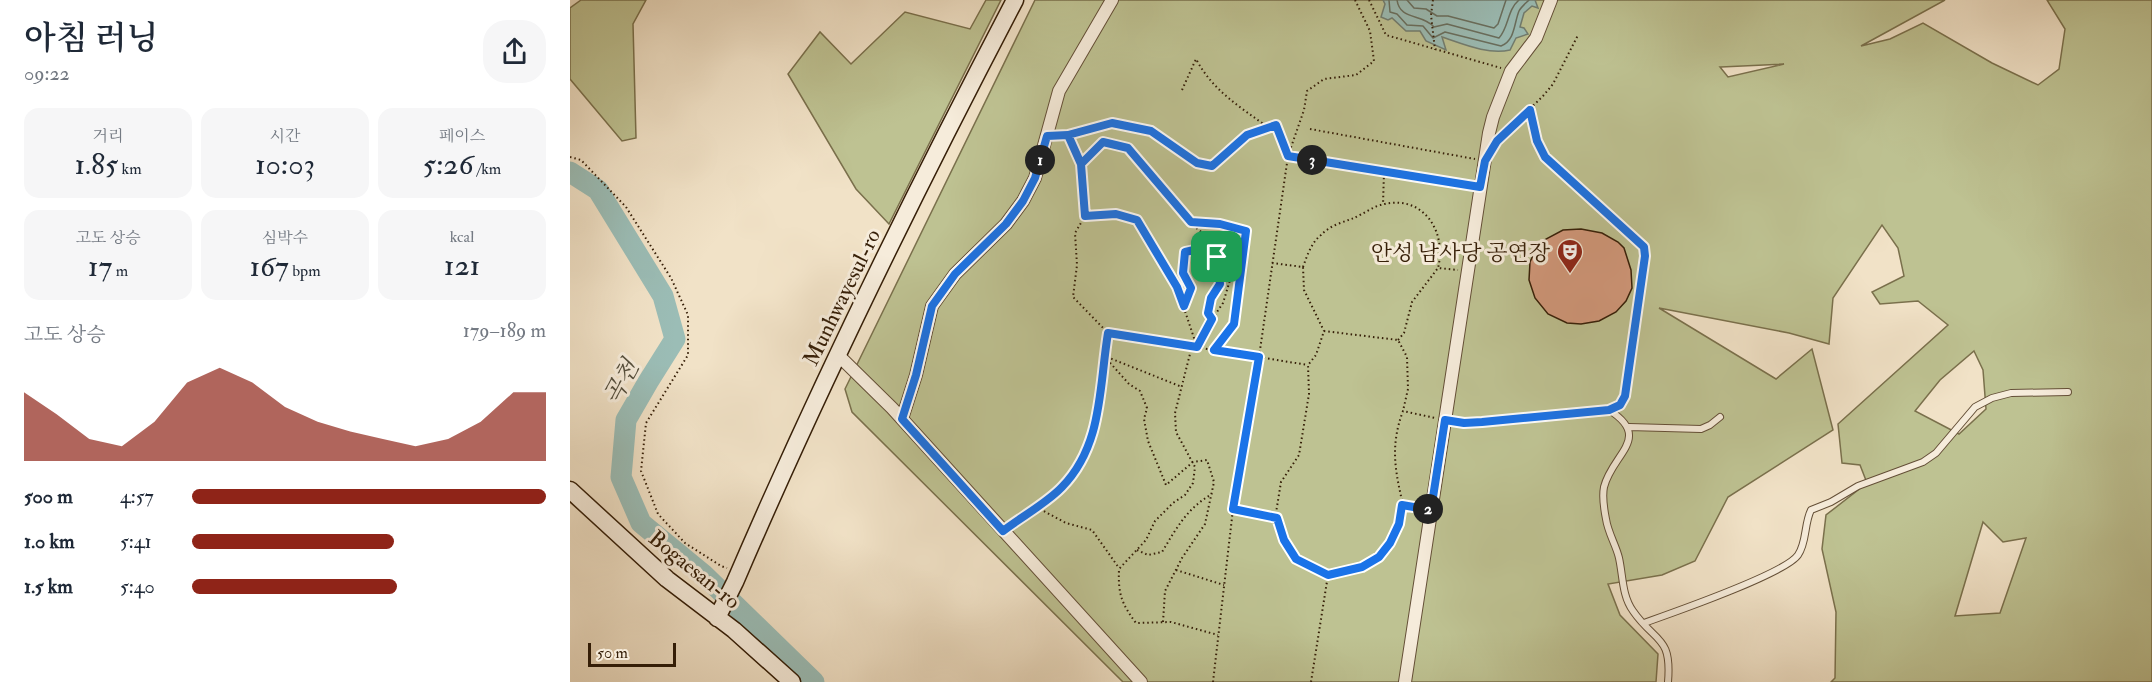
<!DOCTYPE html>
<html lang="ko">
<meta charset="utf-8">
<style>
:root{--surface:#fff;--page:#f6f6f7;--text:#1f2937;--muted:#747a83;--accent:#8f2418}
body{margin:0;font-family:"IM FELL Double Pica","Noto Serif KR",serif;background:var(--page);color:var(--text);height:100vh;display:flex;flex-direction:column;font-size:22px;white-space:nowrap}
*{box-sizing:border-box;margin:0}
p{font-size:20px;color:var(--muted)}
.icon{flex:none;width:33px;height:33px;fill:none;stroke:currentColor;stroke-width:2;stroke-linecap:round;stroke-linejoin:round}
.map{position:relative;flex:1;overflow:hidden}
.details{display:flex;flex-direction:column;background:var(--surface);width:570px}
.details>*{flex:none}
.scale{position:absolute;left:18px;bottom:15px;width:88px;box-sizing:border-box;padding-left:6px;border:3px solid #351e07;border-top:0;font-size:16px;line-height:21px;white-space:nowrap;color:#351e07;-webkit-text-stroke:4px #f6ecdb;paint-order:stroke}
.pin{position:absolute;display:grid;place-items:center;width:51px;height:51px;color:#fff;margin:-26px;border-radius:12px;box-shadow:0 3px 9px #0006}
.km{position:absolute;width:30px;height:30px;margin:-15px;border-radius:50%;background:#222;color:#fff;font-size:16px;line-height:30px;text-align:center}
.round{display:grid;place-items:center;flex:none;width:63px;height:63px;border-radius:24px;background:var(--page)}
.overview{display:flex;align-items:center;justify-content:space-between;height:102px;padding:0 24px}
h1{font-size:33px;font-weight:600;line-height:45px}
.metrics{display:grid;grid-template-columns:repeat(3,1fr);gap:9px;height:102px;padding:6px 24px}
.metrics div{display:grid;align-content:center;border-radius:15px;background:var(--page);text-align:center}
.metrics b{font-size:30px;font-weight:600}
.metrics small{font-size:16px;font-weight:400}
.metrics p{font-size:16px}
.chart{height:168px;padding:12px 24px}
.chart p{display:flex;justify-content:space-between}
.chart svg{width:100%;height:108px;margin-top:6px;fill:var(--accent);opacity:.7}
ul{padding:0 24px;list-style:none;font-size:20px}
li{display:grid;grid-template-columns:96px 72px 1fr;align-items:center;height:45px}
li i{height:15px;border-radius:8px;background:var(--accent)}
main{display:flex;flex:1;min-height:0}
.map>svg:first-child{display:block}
.green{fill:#bec292;stroke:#7a704c;stroke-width:1.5;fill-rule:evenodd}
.water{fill:#9bbdb6;stroke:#727d70;stroke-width:1.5}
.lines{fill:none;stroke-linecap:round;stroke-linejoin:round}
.shore{stroke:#686e5e;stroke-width:1.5}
.river{stroke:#9bbdb6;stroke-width:21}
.building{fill:#d3997c;stroke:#351e07;stroke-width:1.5}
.lane-casing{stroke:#644f37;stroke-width:8}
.street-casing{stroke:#644f37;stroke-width:14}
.secondary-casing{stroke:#351e07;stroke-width:19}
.path{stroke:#351e07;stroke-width:2;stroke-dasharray:1.5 3;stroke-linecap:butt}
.lane{stroke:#f6ecdb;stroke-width:6}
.street{stroke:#f6ecdb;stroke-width:12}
.secondary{stroke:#f6ecdb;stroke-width:16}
.route-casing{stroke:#fff;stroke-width:12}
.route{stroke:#1a73e8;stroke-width:8}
.labels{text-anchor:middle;stroke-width:6;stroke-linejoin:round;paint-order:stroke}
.poi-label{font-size:22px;fill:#351e07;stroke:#f6ecdb;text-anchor:end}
.street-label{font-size:22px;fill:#351e07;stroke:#f6ecdb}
.water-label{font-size:24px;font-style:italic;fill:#544e3c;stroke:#f6ecdb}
</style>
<main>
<section class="details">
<div class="overview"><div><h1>아침 러닝</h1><p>09:22</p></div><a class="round"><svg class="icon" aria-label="share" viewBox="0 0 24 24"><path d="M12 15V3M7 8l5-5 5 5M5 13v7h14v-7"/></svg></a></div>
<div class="metrics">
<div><p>거리</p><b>1.85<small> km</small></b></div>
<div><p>시간</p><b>10:03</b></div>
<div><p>페이스</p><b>5:26<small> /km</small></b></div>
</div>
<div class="metrics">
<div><p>고도 상승</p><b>17<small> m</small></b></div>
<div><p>심박수</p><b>167<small> bpm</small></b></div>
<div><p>kcal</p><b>121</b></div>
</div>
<div class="chart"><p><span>고도 상승</span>179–189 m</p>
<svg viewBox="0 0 160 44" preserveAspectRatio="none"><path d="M0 44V16L10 25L20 35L30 38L40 28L50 12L60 6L70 12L80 22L90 28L100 32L110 35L120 38L130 35L140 28L150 16L160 16V44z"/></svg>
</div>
<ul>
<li><b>500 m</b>4:57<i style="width:100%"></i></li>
<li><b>1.0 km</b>5:41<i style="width:57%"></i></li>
<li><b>1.5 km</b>5:40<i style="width:58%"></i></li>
</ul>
</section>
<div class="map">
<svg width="1582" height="682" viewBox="0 0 1582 682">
<rect width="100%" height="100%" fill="#f1e2c7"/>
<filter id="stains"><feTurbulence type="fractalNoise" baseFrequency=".00333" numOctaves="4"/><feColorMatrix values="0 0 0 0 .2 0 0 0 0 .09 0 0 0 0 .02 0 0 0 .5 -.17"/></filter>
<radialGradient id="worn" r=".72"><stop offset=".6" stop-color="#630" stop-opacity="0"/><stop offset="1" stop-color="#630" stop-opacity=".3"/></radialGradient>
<!-- green -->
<path class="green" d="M11,0h65l-13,24 3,114 -14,3 -52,-62v-71z
M416,0h15l-112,224 -33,-35 -68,-115 32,-42 31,32 54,-52 65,17z
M465,0h910l-84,46 29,-7 33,-16 69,40 46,22 21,-16 6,-40 -18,-29h105v682h-321l4,-4 1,-66 -14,-63 4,-34 41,-32 -7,-18 -18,-2 -4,-39 110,-99 -30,-24 -38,3 -8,-12 32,-16 -6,-28 -16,-23 -49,73 -4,46 -40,-11 -130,-25 117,71 36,-30 21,81 -105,67 -33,64 -33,14 -54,9 12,31 38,39 -2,28h-533l-271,-270 -7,-23zM1214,64l-56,13 -8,-10h1zM1404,351l9,19 3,39 -27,25 -44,-23 25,-31zM1413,522l20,20 23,-4 -26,75 -45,3z"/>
<!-- water -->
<path class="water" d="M813,0h152l3,8 -6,-2 -8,7 -4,14 4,1 4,6 -12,4 -6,12c-22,5 -47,-6 -68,-13l4,13 -20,-9 -6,-10h-14l-14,-13 -4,2 -7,-3 4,-13z"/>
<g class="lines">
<!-- shore -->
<path class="shore" d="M819,0l1,12 7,2 10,11 16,1 10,12 12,-6 56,14c14,-5 13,-23 18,-35 2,-4 7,-8 10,-11
M827,0c3,21 25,13 37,27l13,-3 52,14c10,-11 8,-28 20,-38
M837,0l7,8 12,1 11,7h11l46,12 4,-4 8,-24"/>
<!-- river -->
<path class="river" d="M0,172l28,18 65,106 12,43 -27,43 -22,38 -5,57 20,46 62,51 111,108"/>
</g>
<!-- building -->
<path class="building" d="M1011,229l21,4 16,9 6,6 7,22 1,18 -6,13 -10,11 -17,9 -18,3 -14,-1 -19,-9 -13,-16 -6,-18 1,-18 7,-15 9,-8 17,-9z"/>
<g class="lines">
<defs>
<path id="lane" d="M1039,410c44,28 3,44 -5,77 -2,10 0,22 2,32 2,14 10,26 13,39 4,18 3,38 14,53 22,32 39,24 35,71
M876,420l18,2h18l127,-12 11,-5 5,-9 20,-140
M1059,427l72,2 9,-4 10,-8
M1074,623c28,-10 141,-49 154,-68 9,-13 6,-31 13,-45l20,-8 27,-16 65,-24 13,-9 39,-46 17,-9 19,-5 57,-1"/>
<path id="street" d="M267,354l55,54 249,274
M332,419l14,-44 16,-69 23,-32 51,-50 17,-23 12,-23 24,-87 53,-91
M835,682l84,-549 4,-16 18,-46 25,-33 15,-38"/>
<path id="secondary" d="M0,490l97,89 67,51 58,52
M147,618l18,-36c85,-198 180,-391 280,-582"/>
</defs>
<!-- lane casing -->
<use href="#lane" class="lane-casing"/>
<!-- street casing -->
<use href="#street" class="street-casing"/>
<!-- secondary casing -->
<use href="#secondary" class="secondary-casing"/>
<!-- path -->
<path class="path" d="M799,0l17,35 115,33
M863,0l-2,15 4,35
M612,90l14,-31c17,32 44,48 73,69
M960,110l7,31 8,16 99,90
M740,129l165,30
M499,135l12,29 22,-22 25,6 67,79 28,22 8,28 -8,26 -16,24 -10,20
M489,136l10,-1 42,-12 40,8 46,32 15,3 35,-31 29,-10 12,31
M931,137l42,-41 10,-12 25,-49
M718,156l16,-46 3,-19 17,-12 32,-4 18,-14 -4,-30 -15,-31
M0,157l11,3 45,47 45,71 17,37v40l-42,68 -5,48 17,43 27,29 36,23 6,2
M511,165l4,51
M814,172l87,13
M621,222l29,2 26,7 -12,93 -20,26
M702,263l31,4 1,23 20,41
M733,267c4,-11 8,-24 18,-32 8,-9 22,-13 33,-17 9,-4 20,-12 30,-14 40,-9 63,28 54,64l20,2
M614,306l7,-18 -8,-15 2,-21 23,-5 9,10 2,27 -8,14 -3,15 4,6
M828,340l6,-7 8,-31 26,-34
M622,346l-17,67 1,19 19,35 -2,16 -8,12 -12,8 -18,18 -9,19 -27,29c-1,24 2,34 17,54l35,-1 47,13
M627,347l-20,-60 -40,-67 -21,-6 -31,2 -10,17 2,32 -4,32 35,36 200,32
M534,356l25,28 11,7 7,17 -3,11 4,22 18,44 27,-23 14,-2 7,22 -9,42 -23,34 -17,33 -2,31
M537,357l75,30
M833,505c-8,-35 -13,-59 0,-94l32,7
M466,507l30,16 26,7 27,38
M663,509l44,8
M441,525c16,-12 35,-23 49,-36 44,-39 40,-104 48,-156
M567,550l11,5 14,-3c14,-23 25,-44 50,-58
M606,570l48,15
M758,575l-32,-16 -12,-19 -8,-27 5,-31 18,-27 10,-61 -1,-29 8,-10 8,-24 74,9 9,17 1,32 -5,22
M643,682l20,-173 26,-152 29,-201 96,16 -1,32
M741,682l17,-107c47,-6 65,-24 75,-70l18,3"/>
<!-- lane -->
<use href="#lane" class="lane"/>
<!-- street -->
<use href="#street" class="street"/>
<!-- secondary -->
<use href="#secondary" class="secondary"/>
</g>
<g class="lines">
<defs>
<path id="route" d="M647,257l3,27 -9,14 -3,15 4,6 -15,28 -89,-14c-9,54 -5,112 -46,154 -15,16 -41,30 -59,44l-101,-112 14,-44 16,-69 23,-32 51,-50 17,-23 12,-23 12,-42 21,-1 13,29 22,-22 25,6 63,74 29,2 26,7 -12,93 -20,26 45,7 -26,152 44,9 7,22 12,19 32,16 34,-8 17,-10 11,-14 9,-19 3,-19 29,5 14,-90 19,3 18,-1 127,-12 11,-5 5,-9 20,-140 -1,-9 -99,-90 -8,-16 -7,-31 -33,31 -12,20 -5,26 -192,-31 -12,-31 -29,10 -35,31 -15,-3 -46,-32 -39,-8 -44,12 13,29 4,52 31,-2 21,6 40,67 7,19 7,-18 -8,-15 2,-21 23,-5 9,10"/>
</defs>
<!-- route casing -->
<use href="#route" class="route-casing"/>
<!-- route -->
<use href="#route" class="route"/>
</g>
<!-- icons -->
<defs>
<symbol id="theatre-pin" viewBox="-11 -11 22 30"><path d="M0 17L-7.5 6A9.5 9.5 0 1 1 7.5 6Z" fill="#8f2418" stroke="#f6ecdb"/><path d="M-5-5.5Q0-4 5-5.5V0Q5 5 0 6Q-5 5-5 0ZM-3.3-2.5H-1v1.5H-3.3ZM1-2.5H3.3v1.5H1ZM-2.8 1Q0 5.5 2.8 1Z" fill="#fff"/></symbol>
</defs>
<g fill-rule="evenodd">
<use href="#theatre-pin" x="985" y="237" width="30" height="40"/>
</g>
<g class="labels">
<!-- poi labels -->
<g class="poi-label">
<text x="980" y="260">안성 남사당 공연장</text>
</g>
<!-- street labels -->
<g class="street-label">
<text transform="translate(271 297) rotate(-64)" y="8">Munhwayesul-ro</text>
<text transform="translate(125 569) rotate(39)" y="8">Bogaesan-ro</text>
</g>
<!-- water labels -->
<g class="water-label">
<text transform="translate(51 382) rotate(-61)" y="8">곡천</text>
</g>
</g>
<rect width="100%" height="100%" filter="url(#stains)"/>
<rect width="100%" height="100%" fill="url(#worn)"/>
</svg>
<div class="scale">50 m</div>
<div class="pin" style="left:647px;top:257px;background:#1e9e55"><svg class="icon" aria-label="arrive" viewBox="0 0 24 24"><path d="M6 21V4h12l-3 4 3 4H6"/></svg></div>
<b class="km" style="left:470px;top:160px">1</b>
<b class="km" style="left:858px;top:509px">2</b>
<b class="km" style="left:742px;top:160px">3</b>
</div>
</main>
